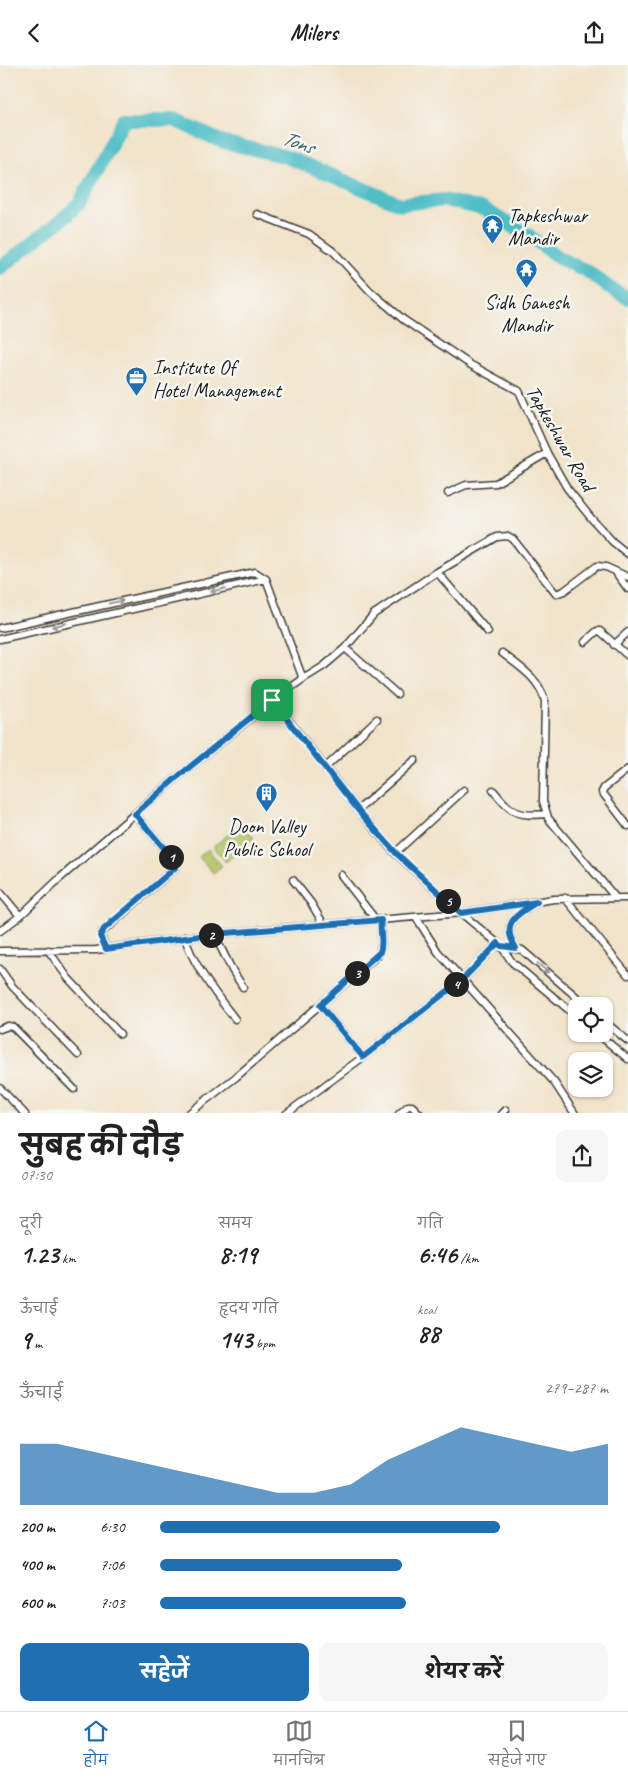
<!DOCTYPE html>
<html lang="hi">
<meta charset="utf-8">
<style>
:root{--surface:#fff;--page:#f6f6f6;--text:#222;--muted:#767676;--line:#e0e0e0;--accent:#1f6fb2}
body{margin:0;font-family:Caveat,"Playpen Sans Deva",sans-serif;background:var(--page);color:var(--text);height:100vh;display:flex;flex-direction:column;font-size:19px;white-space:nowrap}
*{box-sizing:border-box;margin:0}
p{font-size:16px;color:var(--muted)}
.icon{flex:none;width:28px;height:28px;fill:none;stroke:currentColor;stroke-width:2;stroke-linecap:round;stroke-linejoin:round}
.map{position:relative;height:1048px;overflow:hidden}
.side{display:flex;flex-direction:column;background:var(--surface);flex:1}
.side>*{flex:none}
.fabs{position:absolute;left:568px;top:932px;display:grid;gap:10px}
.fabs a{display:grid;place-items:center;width:45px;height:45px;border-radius:10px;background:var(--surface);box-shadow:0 1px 4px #0004;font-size:25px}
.pin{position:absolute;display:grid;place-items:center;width:42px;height:42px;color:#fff;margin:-21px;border-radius:10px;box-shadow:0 2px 8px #0006}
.km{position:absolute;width:25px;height:25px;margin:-12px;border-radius:50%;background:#222;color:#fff;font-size:14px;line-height:25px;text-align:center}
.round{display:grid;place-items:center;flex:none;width:52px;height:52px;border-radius:10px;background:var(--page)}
.head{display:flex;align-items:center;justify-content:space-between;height:85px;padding:0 20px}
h1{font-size:28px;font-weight:700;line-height:38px}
.stats{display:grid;grid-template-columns:repeat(3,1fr);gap:8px;height:85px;padding:5px 20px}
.stats div{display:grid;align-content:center}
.stats b{font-size:25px;font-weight:700}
.stats small{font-size:14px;font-weight:400}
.stats p{font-size:14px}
.chart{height:140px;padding:10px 20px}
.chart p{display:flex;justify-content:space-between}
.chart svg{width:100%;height:90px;margin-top:5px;fill:var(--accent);opacity:.7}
.primary-button{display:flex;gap:10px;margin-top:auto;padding:10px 20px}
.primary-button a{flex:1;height:58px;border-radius:10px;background:var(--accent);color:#fff;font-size:20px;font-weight:700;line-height:58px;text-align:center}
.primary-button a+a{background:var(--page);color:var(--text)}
ul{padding:0 20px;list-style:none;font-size:16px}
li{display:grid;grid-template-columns:80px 60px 1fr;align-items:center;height:38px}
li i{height:12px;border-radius:6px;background:var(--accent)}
header{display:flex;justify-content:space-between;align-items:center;height:65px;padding:0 20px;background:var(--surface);font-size:22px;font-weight:700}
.tabs{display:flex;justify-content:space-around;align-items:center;height:70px;border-top:1px solid var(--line);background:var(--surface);font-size:14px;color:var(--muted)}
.tabs a{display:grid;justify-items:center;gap:2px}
.tabs .on{color:var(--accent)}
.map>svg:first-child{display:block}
.pitch{fill:#b3c568;stroke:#687042}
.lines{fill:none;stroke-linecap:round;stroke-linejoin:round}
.river{stroke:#50bec7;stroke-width:14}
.minor-casing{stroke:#3c3a36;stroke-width:9}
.minor{stroke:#fff;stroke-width:6}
.oneway{stroke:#999}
.route-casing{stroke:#fff;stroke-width:10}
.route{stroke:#1f6fb2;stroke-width:6}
.labels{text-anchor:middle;stroke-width:5;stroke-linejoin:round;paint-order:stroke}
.poi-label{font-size:20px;fill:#1c1c1c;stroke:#f6f6f2;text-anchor:start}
.street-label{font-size:20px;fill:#1c1c1c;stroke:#f6f6f2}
.water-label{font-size:21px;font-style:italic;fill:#315d60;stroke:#f6f6f2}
</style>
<header><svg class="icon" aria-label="back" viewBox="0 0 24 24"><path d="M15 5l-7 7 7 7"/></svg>Milers<svg class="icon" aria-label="share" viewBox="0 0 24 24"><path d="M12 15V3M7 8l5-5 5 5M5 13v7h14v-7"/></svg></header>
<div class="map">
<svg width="628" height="1049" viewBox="0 0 628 1049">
<rect width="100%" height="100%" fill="#f6f6f2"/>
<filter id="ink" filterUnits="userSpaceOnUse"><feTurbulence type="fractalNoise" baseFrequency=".02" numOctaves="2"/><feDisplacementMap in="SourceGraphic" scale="10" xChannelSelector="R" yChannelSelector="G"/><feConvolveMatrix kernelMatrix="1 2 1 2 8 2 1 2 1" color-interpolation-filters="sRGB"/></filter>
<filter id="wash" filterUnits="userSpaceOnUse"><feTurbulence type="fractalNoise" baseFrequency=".0096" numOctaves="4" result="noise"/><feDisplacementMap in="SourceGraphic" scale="20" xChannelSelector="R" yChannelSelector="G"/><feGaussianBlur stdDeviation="1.12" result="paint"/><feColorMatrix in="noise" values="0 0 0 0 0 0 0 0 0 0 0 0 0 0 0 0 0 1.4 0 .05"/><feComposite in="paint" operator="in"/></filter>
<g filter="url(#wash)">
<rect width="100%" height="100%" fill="#f1e3c9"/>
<!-- pitch -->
<path class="pitch" d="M241,758l13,15 -28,24 -13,-15z
M208,784l14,17 -9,7 -14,-16z"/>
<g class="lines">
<!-- river -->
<path class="river" d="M0,203l59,-46 20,-18 45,-84h50l49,22 64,15 113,47 44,-4 39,9 45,26 31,23 28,13 24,18 17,9"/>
</g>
</g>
<g filter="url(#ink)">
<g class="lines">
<defs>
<path id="minor" d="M257,149l52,20 25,18 36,39 34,29 67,45 48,26 28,62 20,35 24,30 22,24 15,12
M448,428l18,-8 30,-2 51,-30
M437,507l51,60
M617,509l11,15
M0,563l255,-56 11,7 37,100
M0,574l266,-60
M585,577l12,-11h3l28,25
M614,580l14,-13
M345,583l52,46
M502,588c18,14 37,25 43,48l-2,100 4,13 1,4 67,79
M273,635l85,110 37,43 66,60 40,33 11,16 64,54
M325,703l52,-49
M628,704l-24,19 -2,4 26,34
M493,725c18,23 24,27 54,24
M358,745l57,-50
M395,788l69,-63
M341,810l35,45
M293,815l18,23 13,22
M0,827l20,24
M565,833l63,77
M416,852l22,35 116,130 21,32
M0,866l20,-15 39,-37 116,-100 98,-79 30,-21 21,-13 21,-18 29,-34 63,-42 60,-35 11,-1 5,3 43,55 8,-3 33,-25 9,1 22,10
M214,869l18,36 11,17
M185,872c6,25 34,62 50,82
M501,881l21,4 65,56
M516,883c-15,-23 -2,-32 18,-44
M106,884l-5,-13 1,-4 74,-65 -2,-7 -39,-46
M48,885l20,28 52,56
M0,886l96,-1 118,-16 247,-21 93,-14 74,-1
M0,904l12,17 66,69
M320,940l43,52
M604,956l24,20
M0,964l8,-3 5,1 61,62
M598,969l30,25
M0,1023l25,26
M188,1049l48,-37 142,-122c7,-12 1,-22 3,-35
M286,1049l77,-57 100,-78 35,-36
M399,1049l9,-8h4l8,8
M502,1049l4,-4"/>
</defs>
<!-- minor casing -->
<use href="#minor" class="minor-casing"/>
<!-- minor -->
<use href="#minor" class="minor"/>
</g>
<!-- one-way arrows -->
<defs><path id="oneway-shaft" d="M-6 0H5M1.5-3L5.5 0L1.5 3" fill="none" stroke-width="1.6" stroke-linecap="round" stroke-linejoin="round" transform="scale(1.25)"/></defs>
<g class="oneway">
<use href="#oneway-shaft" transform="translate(218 525) rotate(167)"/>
<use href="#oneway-shaft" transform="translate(116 537) rotate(-12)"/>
<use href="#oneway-shaft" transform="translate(59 560) rotate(167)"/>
<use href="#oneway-shaft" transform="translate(543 903) rotate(41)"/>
</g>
</g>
<g class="lines" filter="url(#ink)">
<defs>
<path id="route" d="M272,635l86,110 38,43 65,60 76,-11c-21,13 -37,21 -21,46l-15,-2 -3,-3 -35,36 -100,78 -43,-52 60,-53c4,-11 -1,-20 1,-32l-167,14 -108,15 -6,-13 4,-7 72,-62v-2l-2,-5 -39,-46 40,-35z"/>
</defs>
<!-- route casing -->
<use href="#route" class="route-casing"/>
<!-- route -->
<use href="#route" class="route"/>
</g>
<!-- icons -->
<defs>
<symbol id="temple-pin" viewBox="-11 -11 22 30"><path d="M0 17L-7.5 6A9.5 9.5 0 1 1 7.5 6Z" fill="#1f6fb2" stroke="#f6f6f2"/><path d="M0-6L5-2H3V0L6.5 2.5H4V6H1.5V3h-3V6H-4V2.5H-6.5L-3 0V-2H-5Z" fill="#fff"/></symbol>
<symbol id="office-pin" viewBox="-11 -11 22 30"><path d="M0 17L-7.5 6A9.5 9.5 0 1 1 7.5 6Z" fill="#1f6fb2" stroke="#f6f6f2"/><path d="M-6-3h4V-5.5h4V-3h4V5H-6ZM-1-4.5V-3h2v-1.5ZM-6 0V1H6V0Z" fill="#fff"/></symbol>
<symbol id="building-pin" viewBox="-11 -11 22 30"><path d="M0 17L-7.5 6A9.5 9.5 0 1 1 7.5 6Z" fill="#1f6fb2" stroke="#f6f6f2"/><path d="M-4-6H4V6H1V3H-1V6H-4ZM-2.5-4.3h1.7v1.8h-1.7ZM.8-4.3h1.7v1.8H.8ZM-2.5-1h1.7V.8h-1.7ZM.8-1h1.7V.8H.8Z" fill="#fff"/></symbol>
</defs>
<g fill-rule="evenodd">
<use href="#temple-pin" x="480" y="148" width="25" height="34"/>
<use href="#temple-pin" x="514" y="192" width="25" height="34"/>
<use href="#office-pin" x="124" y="300" width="25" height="34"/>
<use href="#building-pin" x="254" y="716" width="25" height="34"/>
</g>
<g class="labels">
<!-- poi labels -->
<g class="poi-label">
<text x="508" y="157">Tapkeshwar<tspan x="508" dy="23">Mandir</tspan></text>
<text x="527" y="244" text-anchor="middle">Sidh Ganesh<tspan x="527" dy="23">Mandir</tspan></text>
<text x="153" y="309">Institute Of<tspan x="153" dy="23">Hotel Management</tspan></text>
<text x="267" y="768" text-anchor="middle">Doon Valley<tspan x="267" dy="23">Public School</tspan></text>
</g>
<!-- street labels -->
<g class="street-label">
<text transform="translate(561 373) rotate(60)" y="7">Tapkeshwar Road</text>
</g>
<!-- water labels -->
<g class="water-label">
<text transform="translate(298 77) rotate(19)" y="7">Tons</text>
</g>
</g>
</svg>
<div class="fabs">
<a><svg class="icon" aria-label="locate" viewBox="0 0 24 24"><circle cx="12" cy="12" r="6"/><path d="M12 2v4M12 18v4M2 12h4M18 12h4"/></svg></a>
<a><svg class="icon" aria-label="layers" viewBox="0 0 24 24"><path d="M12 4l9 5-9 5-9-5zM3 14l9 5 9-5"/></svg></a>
</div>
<div class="pin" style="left:272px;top:635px;background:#1e9e55"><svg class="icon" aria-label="arrive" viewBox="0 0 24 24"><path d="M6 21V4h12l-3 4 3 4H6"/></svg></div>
<b class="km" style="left:171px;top:792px">1</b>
<b class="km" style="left:211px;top:870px">2</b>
<b class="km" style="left:357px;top:908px">3</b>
<b class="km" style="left:456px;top:919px">4</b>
<b class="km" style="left:448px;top:836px">5</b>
</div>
<section class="side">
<div class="head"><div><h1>सुबह की दौड़</h1><p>07:30</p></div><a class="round"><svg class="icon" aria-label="share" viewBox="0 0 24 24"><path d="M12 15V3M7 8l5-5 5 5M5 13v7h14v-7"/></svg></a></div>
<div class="stats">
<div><p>दूरी</p><b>1.23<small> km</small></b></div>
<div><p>समय</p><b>8:19</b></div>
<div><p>गति</p><b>6:46<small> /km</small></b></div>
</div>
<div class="stats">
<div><p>ऊँचाई</p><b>9<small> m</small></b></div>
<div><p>हृदय गति</p><b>143<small> bpm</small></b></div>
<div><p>kcal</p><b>88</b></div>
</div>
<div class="chart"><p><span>ऊँचाई</span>279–287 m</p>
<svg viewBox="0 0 160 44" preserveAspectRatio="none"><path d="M0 44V14L10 14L20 18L30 22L40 26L50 30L60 34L70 38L80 38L90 34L100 22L110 14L120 6L130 10L140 14L150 18L160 14V44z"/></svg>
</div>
<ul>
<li><b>200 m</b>6:30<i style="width:76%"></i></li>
<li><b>400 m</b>7:06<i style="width:54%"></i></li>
<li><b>600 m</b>7:03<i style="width:55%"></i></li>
</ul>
<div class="primary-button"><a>सहेजें</a><a>शेयर करें</a></div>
</section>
<nav class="tabs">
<a class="on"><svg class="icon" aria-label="home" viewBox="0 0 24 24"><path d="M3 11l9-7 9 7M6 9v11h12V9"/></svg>होम</a>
<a><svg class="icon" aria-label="map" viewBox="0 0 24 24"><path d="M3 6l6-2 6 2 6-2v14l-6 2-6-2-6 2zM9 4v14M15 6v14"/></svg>मानचित्र</a>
<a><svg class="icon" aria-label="saved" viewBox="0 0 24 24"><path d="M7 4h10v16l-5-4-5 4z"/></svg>सहेजे गए</a>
</nav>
